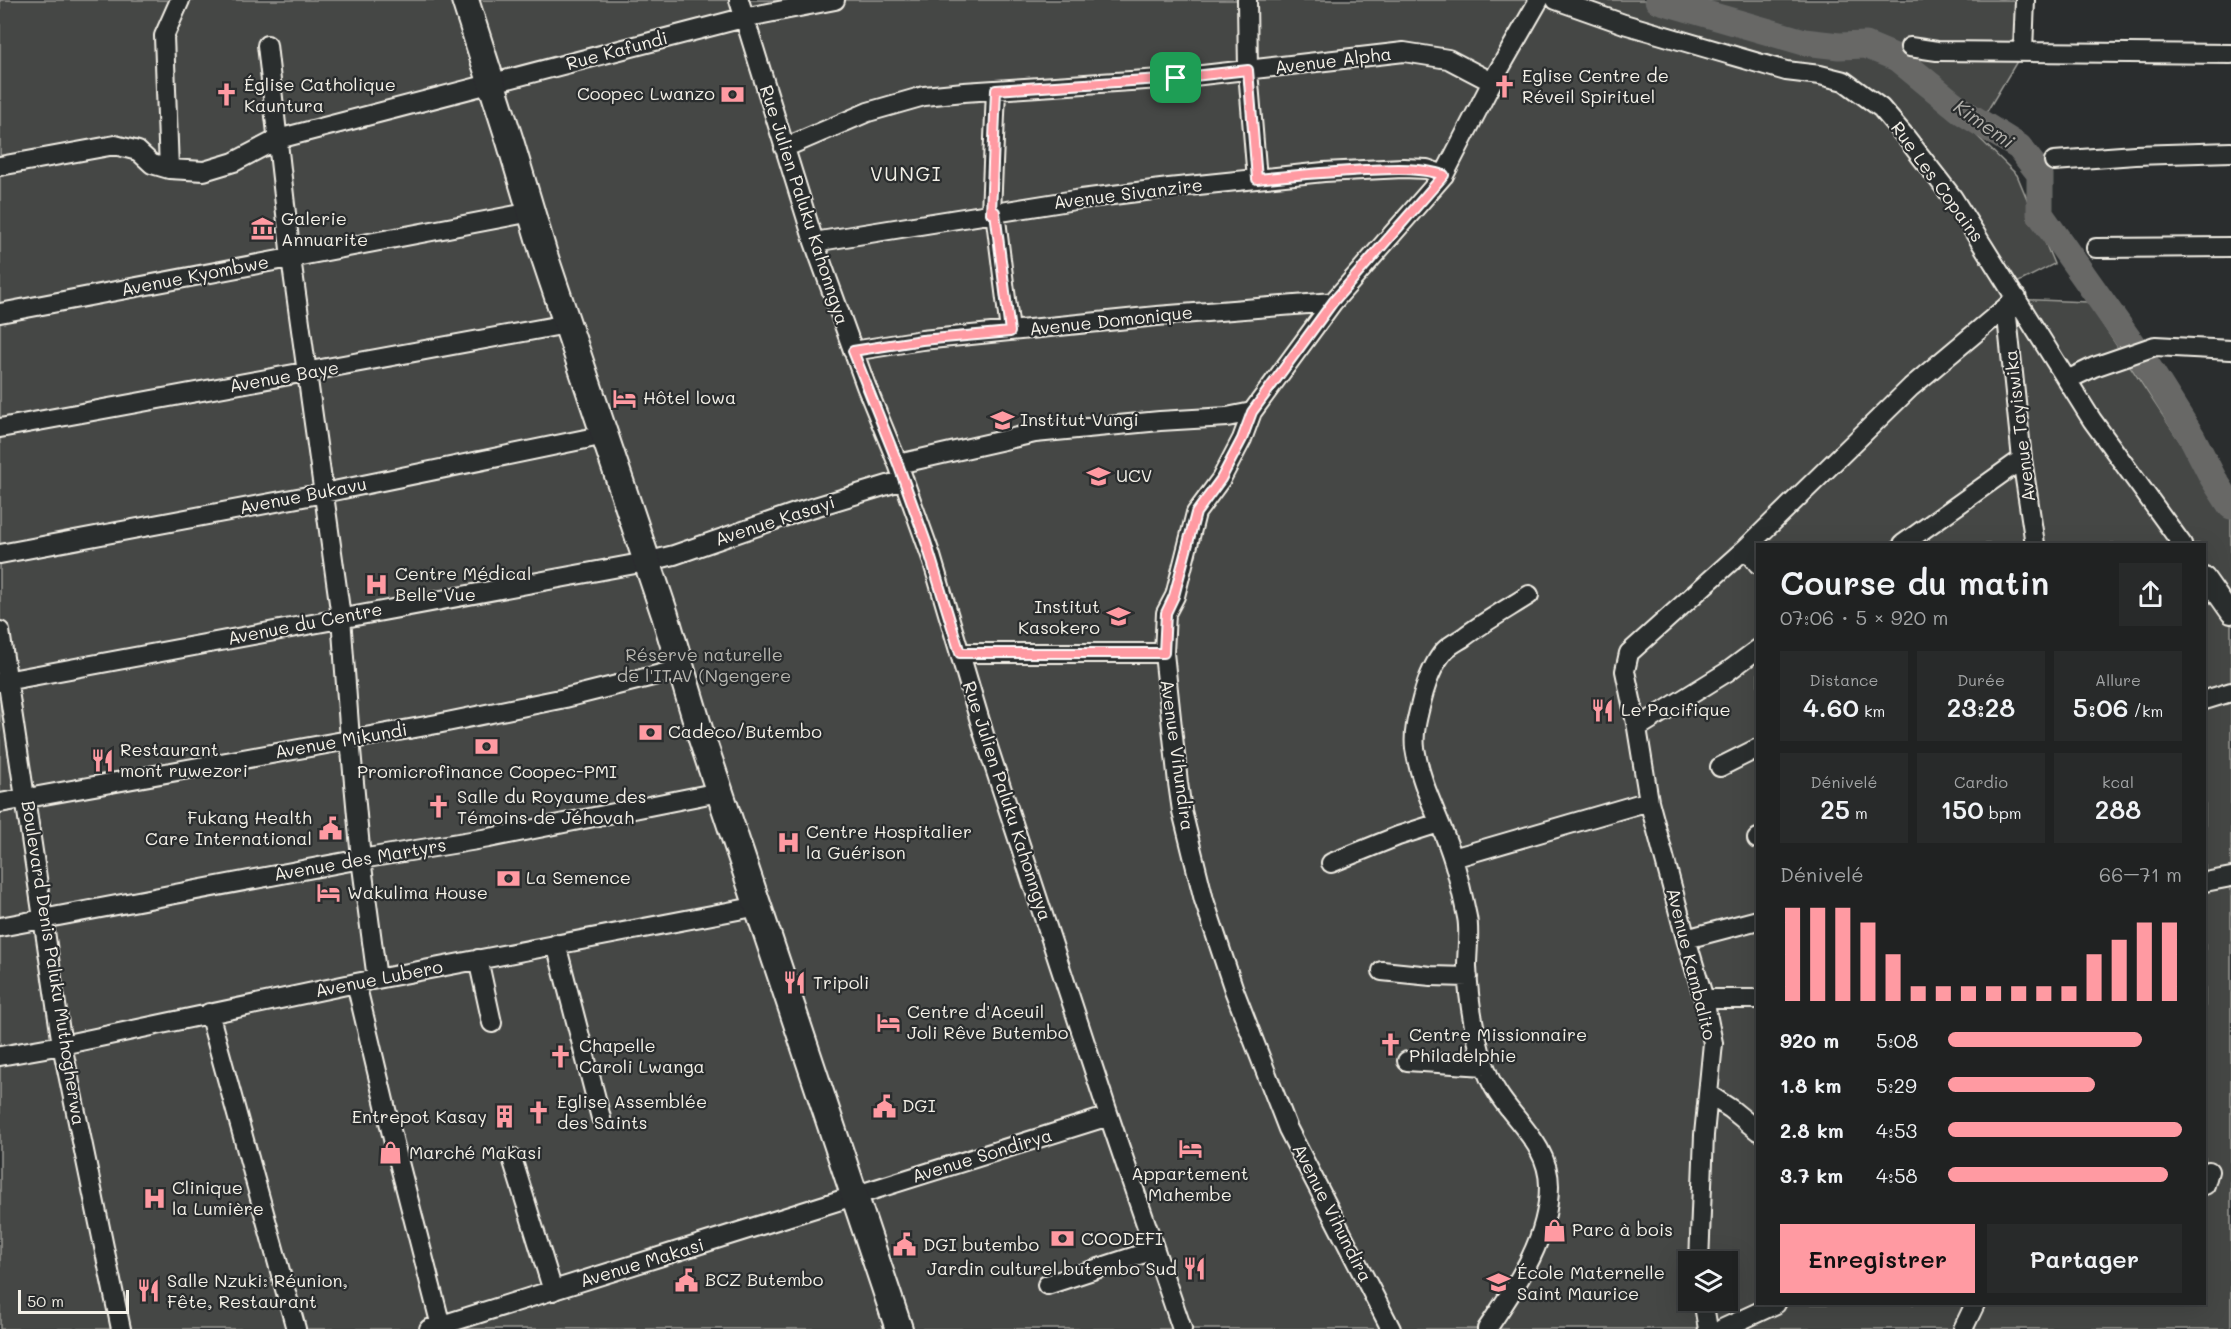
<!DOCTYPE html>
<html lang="fr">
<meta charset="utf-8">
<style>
:root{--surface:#202222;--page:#282a2a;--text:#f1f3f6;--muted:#a2a4a5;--line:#3d3f40;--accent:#ff9aa2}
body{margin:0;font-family:Mali,sans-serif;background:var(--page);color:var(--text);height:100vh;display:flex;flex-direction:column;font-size:22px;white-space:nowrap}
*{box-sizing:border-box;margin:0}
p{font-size:20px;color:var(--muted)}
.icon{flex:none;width:33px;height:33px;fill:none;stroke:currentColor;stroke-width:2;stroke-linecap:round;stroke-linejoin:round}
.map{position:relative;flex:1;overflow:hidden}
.sheet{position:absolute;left:1756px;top:543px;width:450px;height:762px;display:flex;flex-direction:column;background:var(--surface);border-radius:0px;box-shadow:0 6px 24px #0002,0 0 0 2px var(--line)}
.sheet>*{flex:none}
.buttons{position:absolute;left:1678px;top:1251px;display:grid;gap:12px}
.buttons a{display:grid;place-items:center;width:60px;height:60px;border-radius:0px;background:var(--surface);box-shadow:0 6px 24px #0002,0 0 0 2px var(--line);font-size:30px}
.scale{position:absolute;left:18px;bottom:15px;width:111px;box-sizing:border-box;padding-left:6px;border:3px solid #f4f1e8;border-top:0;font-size:16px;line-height:21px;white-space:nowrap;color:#f4f1e8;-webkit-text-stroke:4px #2a2d2e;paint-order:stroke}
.pin{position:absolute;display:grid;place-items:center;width:51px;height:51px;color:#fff;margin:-26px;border-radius:12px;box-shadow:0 3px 9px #0006}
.round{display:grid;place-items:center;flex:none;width:63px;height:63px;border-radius:0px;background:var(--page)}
.head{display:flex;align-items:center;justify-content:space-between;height:102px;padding:0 24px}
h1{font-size:33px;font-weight:600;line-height:45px}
.stats{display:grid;grid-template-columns:repeat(3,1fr);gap:9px;height:102px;padding:6px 24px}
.stats div{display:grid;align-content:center;border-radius:0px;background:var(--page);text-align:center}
.stats b{font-size:26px;font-weight:600}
.stats small{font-size:16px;font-weight:400}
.stats p{font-size:16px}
.chart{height:168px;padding:12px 24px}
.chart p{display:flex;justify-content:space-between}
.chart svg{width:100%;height:108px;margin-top:6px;stroke:var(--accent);stroke-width:6}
.cta{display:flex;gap:12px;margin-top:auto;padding:12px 24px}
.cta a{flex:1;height:69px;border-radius:0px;background:var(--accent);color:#111;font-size:24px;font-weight:600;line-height:69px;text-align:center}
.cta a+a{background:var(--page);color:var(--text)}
ul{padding:0 24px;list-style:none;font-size:20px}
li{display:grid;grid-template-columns:96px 72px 1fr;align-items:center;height:45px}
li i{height:15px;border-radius:8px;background:var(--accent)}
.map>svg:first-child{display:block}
.green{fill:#444645;stroke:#9c9c96;stroke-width:1.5;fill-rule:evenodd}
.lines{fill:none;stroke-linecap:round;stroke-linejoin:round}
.river{stroke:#676866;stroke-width:27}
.minor-casing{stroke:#f4f1e8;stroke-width:22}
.highway-casing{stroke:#f4f1e8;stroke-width:30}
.minor{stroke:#2a2d2e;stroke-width:18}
.highway{stroke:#2a2d2e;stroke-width:26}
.route-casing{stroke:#fff;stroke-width:12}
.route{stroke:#ff9aa2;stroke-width:8}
.labels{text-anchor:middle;stroke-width:4.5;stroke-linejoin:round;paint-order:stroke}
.street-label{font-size:18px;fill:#f4f1e8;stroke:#2a2d2e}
.poi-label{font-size:18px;fill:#f4f1e8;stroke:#2a2d2e;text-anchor:start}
.park-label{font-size:18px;fill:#b6b5af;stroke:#2a2d2e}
.water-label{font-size:20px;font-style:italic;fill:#b5b3ae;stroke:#2a2d2e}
.neighbourhood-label{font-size:20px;letter-spacing:1.5px;fill:#f4f1e8;stroke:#2a2d2e}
</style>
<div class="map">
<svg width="2231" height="1329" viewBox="0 0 2231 1329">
<rect width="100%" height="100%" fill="#2a2d2e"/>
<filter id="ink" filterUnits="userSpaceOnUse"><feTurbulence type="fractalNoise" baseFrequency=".0167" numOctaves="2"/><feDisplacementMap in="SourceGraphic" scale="12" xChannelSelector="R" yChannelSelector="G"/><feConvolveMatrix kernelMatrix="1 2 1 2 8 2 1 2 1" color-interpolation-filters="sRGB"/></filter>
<g filter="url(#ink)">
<!-- green -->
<path class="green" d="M0,0h2022v53l-48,80 43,42 37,89 -51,26 6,9 79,3 143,217v810h-2231zM1758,544h447v760h-447zM1689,1262h39v38h-39z"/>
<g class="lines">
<!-- river -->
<path class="river" d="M1658,0l146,42 35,4 27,-1 31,13 66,54 56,35 21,27v40l108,153 44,70 21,41 18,28"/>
<defs>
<path id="minor" d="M739,0l75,242 52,144 32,78 33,92 54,182 124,378 73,213
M1247,0l1,71 9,108
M1556,0l68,24 162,47 34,4 24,6 37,27 24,28 48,62 139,222 90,124
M267,45l24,213 50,359 9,122 11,120 16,120
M1910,47l27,4 294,3
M2023,50l2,-50
M784,148l84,-36 56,-16 40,-4 212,-14 228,-26 44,7 44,23
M2054,161l81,-6 96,-3
M0,166l115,-21 23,6 14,13 17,5 35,2 30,-9 44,-23 465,-121 92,-18
M169,169l-5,-133 16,-36
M995,212l15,119
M991,213l5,-123
M814,242l267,-43 88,-11 155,-16 79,-4 24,1 17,6
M2096,248l135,-1
M2006,307l16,152 13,85
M0,313l532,-101
M853,351l69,-11 235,-24 176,-14
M2067,380l27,-13 61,-21 76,4
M0,428l567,-104
M898,464l137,-31 125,-12 67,-4 25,-5
M1903,544l119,-85
M1746,548l12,16
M0,554l324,-61 281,-58
M2205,577l26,37
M0,631l62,414 59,284
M960,653h204
M0,682l646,-120 28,-7 124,-43 106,-32
M2205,700l26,-8
M1637,728l90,-56 31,-23
M1720,767l38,-19
M0,803l437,-79 128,-26 116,-29
M1757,839l1,-1
M1453,858l196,-57
M1331,863l67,-27 41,-13
M2205,882l26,-5
M0,927l361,-68 128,-21 230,-46
M1686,939l72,-19
M556,944l45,174
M478,959l14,64
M1382,971l49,5 37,1
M356,983l38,160 47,183
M1704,999h54
M209,1013l87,316
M0,1056l62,-11 294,-62 403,-77
M1407,1061l78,5
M1708,1094l23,15 27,22
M512,1158l41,133
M2205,1185l4,-14
M1699,1262l5,-127 9,-92 -9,-44 -18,-60 -37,-138 -12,-73 -12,-57 4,-18 117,-105 165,-161 106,-89
M1047,1285l107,-35
M1703,1300l5,29
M429,1329l680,-213
M1391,1329l-103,-200 -54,-139 -30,-90 -22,-89 -4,-28 -14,-130 2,-40 9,-17 21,-83 25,-34 21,-40 10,-27 81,-110 111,-127 48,-93 47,-82
M1487,1329c29,-43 62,-89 62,-143 0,-46 -43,-69 -60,-109 -13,-30 -21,-77 -22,-111 0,-16 3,-34 0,-49 -4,-19 -8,-39 -14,-58 -11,-37 -32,-70 -38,-111 -2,-16 3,-33 7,-49 4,-15 12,-37 23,-49 5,-5 13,-9 19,-13 20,-15 43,-28 65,-42
M1722,1329l54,-25
M1963,1329l12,-25"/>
<path id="highway" d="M465,0l45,141 34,114 121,360 37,124 197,590"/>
</defs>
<!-- minor casing -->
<use href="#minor" class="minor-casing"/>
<!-- highway casing -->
<use href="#highway" class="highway-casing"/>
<!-- minor -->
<use href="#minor" class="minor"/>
<!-- highway -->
<use href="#highway" class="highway"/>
</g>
</g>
<g class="lines" filter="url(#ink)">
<defs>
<path id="route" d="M1248,70l9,109c36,-4 72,-7 108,-9 28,-1 53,-3 79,5l-111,127 -81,110 -10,27 -21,40 -25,34 -22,83 -8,17 -2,40h-204l-34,-111 -28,-78 -45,-113 69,-11 88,-8 -15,-120 -4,1 5,-123 180,-12z"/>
</defs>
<!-- route casing -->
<use href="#route" class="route-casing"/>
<!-- route -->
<use href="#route" class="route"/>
</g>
<!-- icons -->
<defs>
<symbol id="church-bare" viewBox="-9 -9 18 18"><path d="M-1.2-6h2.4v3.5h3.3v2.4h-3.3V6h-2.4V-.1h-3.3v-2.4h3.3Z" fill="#ff9aa2" stroke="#2a2d2e" stroke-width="2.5" paint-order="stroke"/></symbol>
<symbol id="bank-bare" viewBox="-9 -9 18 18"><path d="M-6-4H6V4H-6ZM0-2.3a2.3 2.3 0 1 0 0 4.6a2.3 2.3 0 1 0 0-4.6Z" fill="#ff9aa2" stroke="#2a2d2e" stroke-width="2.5" paint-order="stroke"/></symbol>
<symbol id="museum-bare" viewBox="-9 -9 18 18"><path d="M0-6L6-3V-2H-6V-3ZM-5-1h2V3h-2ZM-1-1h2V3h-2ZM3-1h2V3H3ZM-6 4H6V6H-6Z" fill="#ff9aa2" stroke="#2a2d2e" stroke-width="2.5" paint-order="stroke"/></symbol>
<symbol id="hotel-bare" viewBox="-9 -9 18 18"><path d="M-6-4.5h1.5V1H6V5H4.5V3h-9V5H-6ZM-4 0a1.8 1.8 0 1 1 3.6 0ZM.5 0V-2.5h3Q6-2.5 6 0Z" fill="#ff9aa2" stroke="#2a2d2e" stroke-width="2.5" paint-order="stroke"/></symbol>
<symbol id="school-bare" viewBox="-9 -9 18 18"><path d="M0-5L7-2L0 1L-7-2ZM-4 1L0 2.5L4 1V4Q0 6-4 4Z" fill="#ff9aa2" stroke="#2a2d2e" stroke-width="2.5" paint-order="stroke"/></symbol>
<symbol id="university-bare" viewBox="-9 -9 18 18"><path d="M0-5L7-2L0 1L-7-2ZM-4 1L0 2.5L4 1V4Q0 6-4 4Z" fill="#ff9aa2" stroke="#2a2d2e" stroke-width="2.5" paint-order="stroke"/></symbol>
<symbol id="hospital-bare" viewBox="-9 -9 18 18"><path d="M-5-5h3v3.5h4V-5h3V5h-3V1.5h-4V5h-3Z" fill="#ff9aa2" stroke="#2a2d2e" stroke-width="2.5" paint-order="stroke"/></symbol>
<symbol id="restaurant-bare" viewBox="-9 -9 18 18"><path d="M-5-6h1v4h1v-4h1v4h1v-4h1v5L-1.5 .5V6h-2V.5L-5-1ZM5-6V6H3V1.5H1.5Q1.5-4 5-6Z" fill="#ff9aa2" stroke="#2a2d2e" stroke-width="2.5" paint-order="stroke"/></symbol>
<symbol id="civic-bare" viewBox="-9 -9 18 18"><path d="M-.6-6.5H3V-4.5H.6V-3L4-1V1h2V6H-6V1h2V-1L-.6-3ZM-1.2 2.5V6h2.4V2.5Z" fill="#ff9aa2" stroke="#2a2d2e" stroke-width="2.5" paint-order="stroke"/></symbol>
<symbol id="building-bare" viewBox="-9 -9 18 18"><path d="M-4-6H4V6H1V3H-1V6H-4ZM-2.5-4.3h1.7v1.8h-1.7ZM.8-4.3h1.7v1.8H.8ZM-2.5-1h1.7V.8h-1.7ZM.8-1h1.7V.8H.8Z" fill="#ff9aa2" stroke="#2a2d2e" stroke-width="2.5" paint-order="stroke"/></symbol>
<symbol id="shop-bare" viewBox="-9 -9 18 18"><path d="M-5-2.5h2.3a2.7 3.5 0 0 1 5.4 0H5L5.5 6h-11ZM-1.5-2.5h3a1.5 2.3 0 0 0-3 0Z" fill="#ff9aa2" stroke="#2a2d2e" stroke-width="2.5" paint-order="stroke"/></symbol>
</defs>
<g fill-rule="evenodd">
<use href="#church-bare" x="1488" y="70" width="33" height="33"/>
<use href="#bank-bare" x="716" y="78" width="33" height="33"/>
<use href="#church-bare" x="210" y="78" width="33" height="33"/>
<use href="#museum-bare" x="246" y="212" width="33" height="33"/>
<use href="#hotel-bare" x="608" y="382" width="33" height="33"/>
<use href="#school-bare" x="986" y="404" width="33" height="33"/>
<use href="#university-bare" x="1082" y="460" width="33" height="33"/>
<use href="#hospital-bare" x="360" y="568" width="33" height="33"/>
<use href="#school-bare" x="1102" y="600" width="33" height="33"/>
<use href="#restaurant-bare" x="1586" y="694" width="33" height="33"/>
<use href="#bank-bare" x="634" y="716" width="33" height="33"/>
<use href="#bank-bare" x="470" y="730" width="33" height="33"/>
<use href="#restaurant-bare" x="86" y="744" width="33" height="33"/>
<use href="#church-bare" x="422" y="790" width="33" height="33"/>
<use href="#civic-bare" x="314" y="812" width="33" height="33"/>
<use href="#hospital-bare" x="772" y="826" width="33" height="33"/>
<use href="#bank-bare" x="492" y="862" width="33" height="33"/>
<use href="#hotel-bare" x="312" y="876" width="33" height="33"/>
<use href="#restaurant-bare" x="778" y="966" width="33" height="33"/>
<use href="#hotel-bare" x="872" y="1006" width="33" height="33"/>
<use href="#church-bare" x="1374" y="1028" width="33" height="33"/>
<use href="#church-bare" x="544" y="1040" width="33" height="33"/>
<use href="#civic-bare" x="868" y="1090" width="33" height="33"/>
<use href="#church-bare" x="522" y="1096" width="33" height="33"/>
<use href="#building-bare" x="488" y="1100" width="33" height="33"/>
<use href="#hotel-bare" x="1174" y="1132" width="33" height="33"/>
<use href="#shop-bare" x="374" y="1136" width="33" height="33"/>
<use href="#hospital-bare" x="138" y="1182" width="33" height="33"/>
<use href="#shop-bare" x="1538" y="1214" width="33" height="33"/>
<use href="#bank-bare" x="1046" y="1222" width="33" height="33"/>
<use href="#civic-bare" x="888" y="1228" width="33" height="33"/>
<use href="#restaurant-bare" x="1178" y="1252" width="33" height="33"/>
<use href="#civic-bare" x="670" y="1264" width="33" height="33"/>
<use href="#school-bare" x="1482" y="1266" width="33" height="33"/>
<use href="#restaurant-bare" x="132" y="1274" width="33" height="33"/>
</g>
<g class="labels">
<!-- street labels -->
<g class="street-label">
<text transform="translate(617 51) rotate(-15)" y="6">Rue Kafundi</text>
<text transform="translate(1333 61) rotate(-7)" y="6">Avenue Alpha</text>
<text transform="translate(1937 182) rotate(54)" y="6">Rue Les Copains</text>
<text transform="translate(1128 194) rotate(-7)" y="6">Avenue Sivanzire</text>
<text transform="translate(804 205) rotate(72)" y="6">Rue Julien Paluku Kahonngya</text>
<text transform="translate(195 276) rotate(-11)" y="6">Avenue Kyombwe</text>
<text transform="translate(1111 321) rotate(-6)" y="6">Avenue Domonique</text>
<text transform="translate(284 377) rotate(-10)" y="6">Avenue Baye</text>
<text transform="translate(2020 426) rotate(-97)" y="6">Avenue Tayiswika</text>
<text transform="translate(303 496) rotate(-11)" y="6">Avenue Bukavu</text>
<text transform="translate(775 521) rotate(-18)" y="6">Avenue Kasayi</text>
<text transform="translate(305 624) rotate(-11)" y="6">Avenue du Centre</text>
<text transform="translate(341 741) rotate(-10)" y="6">Avenue Mikundi</text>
<text transform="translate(1177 755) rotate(82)" y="6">Avenue Vihundira</text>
<text transform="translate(1007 801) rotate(72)" y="6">Rue Julien Paluku Kahonngya</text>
<text transform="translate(360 860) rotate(-10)" y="6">Avenue des Martyrs</text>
<text transform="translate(53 963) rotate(81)" y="6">Boulevard Denis Paluku Muthogherwa</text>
<text transform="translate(1691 964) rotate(76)" y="6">Avenue Kambalito</text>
<text transform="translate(379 979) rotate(-11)" y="6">Avenue Lubero</text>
<text transform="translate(982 1156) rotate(-17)" y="6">Avenue Sondirya</text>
<text transform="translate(1332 1213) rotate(63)" y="6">Avenue Vihundira</text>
<text transform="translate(642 1263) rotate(-17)" y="6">Avenue Makasi</text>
</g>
<!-- poi labels -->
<g class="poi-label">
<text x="1522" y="82">Eglise Centre de<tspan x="1522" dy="21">Réveil Spirituel</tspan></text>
<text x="244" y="91">Église Catholique<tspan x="244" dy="21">Kauntura</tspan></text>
<text x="715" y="100" text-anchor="end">Coopec Lwanzo</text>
<text x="281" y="225">Galerie<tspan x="281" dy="21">Annuarite</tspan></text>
<text x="643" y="404">Hôtel lowa</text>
<text x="1020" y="426">Institut Vungi</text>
<text x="1116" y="482">UCV</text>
<text x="395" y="580">Centre Médical<tspan x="395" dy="21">Belle Vue</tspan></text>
<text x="1100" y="613" text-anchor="end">Institut<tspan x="1100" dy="21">Kasokero</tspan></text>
<text x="1621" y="716">Le Pacifique</text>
<text x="668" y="738">Cadeco/Butembo</text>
<text x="120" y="756">Restaurant<tspan x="120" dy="21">mont ruwezori</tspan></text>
<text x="487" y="778" text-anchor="middle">Promicrofinance Coopec-PMI</text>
<text x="457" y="803">Salle du Royaume des<tspan x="457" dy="21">Témoins de Jéhovah</tspan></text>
<text x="312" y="824" text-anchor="end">Fukang Health<tspan x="312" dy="21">Care International</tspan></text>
<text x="806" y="838">Centre Hospitalier<tspan x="806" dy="21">la Guérison</tspan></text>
<text x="526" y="884">La Semence</text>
<text x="347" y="899">Wakulima House</text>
<text x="813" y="989">Tripoli</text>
<text x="907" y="1018">Centre d'Aceuil<tspan x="907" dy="21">Joli Rêve Butembo</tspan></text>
<text x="1409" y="1041">Centre Missionnaire<tspan x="1409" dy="21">Philadelphie</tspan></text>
<text x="579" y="1052">Chapelle<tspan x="579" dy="21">Caroli Lwanga</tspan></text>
<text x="557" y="1108">Eglise Assemblée<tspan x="557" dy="21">des Saints</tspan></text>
<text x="902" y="1112">DGI</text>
<text x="487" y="1123" text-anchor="end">Entrepot Kasay</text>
<text x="409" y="1159">Marché Makasi</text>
<text x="1190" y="1180" text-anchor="middle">Appartement<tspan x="1190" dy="21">Mahembe</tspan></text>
<text x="172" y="1194">Clinique<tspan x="172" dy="21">la Lumière</tspan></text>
<text x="1572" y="1236">Parc à bois</text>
<text x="1081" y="1245">COODEFI</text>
<text x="923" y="1251">DGI butembo</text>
<text x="1177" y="1275" text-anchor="end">Jardin culturel butembo Sud</text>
<text x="1517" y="1279">École Maternelle<tspan x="1517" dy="21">Saint Maurice</tspan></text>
<text x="705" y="1286">BCZ Butembo</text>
<text x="167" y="1287">Salle Nzuki: Réunion,<tspan x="167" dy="21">Fête, Restaurant</tspan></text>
</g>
<!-- park labels -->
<g class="park-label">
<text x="704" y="661">Réserve naturelle<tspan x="704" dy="21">de l'ITAV (Ngengere</tspan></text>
</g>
<!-- water labels -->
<g class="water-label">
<text transform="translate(1984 124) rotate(35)" y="7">Kimemi</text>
</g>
<!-- neighbourhood labels -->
<g class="neighbourhood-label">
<text x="906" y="181">VUNGI</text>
</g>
</g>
</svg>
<div class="buttons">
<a><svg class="icon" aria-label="layers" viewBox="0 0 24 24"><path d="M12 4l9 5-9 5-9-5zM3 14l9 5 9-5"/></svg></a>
</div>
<div class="scale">50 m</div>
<div class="pin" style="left:1176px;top:78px;background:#1e9e55"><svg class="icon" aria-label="arrive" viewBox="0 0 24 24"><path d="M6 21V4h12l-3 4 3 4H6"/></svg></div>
<section class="sheet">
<div class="head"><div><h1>Course du matin</h1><p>07:06 · 5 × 920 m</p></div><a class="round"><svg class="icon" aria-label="share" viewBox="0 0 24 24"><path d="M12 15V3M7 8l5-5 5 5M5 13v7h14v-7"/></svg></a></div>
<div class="stats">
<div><p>Distance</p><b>4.60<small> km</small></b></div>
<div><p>Durée</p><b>23:28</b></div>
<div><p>Allure</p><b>5:06<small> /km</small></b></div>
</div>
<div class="stats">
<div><p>Dénivelé</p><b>25<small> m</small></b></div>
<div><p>Cardio</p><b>150<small> bpm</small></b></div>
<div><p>kcal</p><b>288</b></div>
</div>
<div class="chart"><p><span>Dénivelé</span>66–71 m</p>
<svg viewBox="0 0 160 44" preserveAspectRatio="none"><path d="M5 44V6M15 44V6M25 44V6M35 44V12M45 44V25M55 44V38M65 44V38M75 44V38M85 44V38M95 44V38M105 44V38M115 44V38M125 44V25M135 44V19M145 44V12M155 44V12"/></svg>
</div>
<ul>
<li><b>920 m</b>5:08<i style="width:83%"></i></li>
<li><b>1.8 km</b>5:29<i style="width:63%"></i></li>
<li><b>2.8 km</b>4:53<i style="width:100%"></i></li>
<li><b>3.7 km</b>4:58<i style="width:94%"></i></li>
</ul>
<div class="cta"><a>Enregistrer</a><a>Partager</a></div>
</section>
</div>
